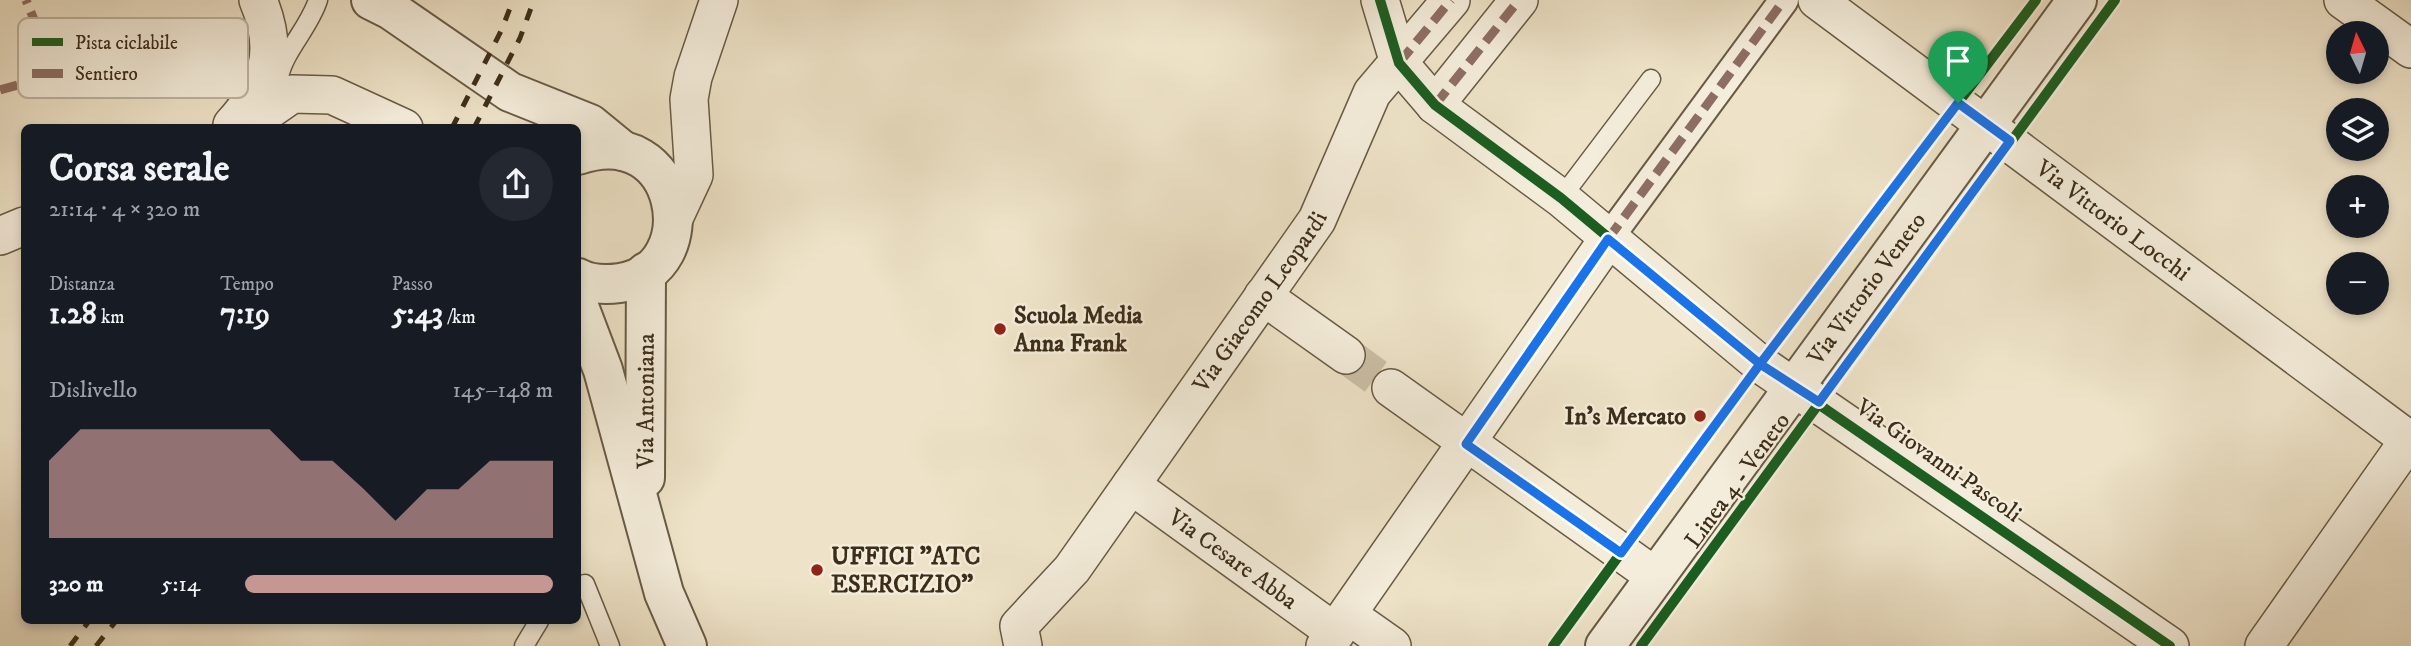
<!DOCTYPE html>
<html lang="it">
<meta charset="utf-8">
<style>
:root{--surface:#171b24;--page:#242831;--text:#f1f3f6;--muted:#9ea1a6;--accent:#c59692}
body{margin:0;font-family:"IM FELL DW Pica",serif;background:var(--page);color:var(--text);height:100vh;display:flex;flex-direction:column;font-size:26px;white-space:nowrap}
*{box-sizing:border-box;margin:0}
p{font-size:23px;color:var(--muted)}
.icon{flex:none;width:38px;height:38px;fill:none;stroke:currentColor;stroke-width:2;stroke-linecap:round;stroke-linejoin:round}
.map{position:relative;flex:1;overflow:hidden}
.sheet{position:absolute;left:21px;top:124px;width:560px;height:500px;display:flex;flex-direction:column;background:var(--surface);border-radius:10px;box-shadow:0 4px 10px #0003}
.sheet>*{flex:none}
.needle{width:46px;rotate:355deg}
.tools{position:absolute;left:2326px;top:21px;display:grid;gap:14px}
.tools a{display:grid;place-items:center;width:63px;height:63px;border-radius:50%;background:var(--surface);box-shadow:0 4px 10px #0003;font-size:35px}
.pin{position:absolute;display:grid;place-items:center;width:60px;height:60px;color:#fff;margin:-72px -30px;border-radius:50% 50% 50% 0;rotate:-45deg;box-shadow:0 0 7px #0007}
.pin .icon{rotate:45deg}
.round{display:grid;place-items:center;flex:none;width:74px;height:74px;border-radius:37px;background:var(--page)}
.headline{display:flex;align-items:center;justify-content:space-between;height:119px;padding:0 28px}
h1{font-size:38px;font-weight:800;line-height:52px}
.metrics{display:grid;grid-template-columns:repeat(3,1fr);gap:10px;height:119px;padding:7px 28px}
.metrics div{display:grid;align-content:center}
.metrics b{font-size:30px;font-weight:800}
.metrics small{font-size:19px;font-weight:400}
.metrics p{font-size:19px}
.chart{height:196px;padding:14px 28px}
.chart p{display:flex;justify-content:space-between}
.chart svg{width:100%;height:126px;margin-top:7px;fill:var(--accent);opacity:.7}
ul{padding:0 28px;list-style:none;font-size:23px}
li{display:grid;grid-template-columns:112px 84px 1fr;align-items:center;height:52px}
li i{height:18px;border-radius:9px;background:var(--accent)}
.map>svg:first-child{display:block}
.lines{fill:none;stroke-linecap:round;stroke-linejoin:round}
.minor-tunnel{stroke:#cabfa5;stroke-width:37;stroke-dasharray:37 18;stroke-linecap:butt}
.service-casing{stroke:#685a45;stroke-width:21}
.pedestrian-casing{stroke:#685a45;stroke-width:32}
.minor-casing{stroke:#685a45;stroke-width:40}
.tertiary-casing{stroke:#685a45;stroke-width:42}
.service{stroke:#f4eddb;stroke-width:18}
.pedestrian{stroke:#f4eddb;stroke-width:28}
.minor{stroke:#f4eddb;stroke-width:37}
.tertiary{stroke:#f4eddb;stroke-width:38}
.rail{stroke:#3c2d19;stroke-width:5;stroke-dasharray:12 12;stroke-linecap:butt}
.quiet{stroke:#8d6e63;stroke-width:9;stroke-dasharray:18 9;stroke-linecap:butt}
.cycleway-casing{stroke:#f4eddb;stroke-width:15}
.cycleway{stroke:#1b5e20;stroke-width:10}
.route-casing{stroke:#fff;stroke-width:14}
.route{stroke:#1a73e8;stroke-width:9}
.poi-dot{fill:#8f2418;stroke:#f4eddb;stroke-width:2.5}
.labels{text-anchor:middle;stroke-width:5;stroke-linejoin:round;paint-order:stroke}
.street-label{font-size:24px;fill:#3c2d19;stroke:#f4eddb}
.poi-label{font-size:24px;font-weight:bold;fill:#3c2d19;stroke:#f4eddb;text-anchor:start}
.key{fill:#f4eddb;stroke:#bdb3a1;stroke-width:2}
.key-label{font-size:19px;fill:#3c2d19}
</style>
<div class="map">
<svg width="2411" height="646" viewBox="0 0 2411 646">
<rect width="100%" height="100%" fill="#eee3c8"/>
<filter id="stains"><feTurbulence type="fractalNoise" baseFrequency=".00286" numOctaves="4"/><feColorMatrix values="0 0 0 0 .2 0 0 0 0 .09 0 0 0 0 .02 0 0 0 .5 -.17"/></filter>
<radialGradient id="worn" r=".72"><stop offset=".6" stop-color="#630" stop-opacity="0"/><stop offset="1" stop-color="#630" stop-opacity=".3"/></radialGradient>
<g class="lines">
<!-- minor-tunnel -->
<path class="minor-tunnel" d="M1346,355l45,33"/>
<defs>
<path id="service" d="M279,77c5,-26 30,-49 39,-77
M1561,198l90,-119
M578,586l7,-2 25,62
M524,646l15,-25"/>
<path id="pedestrian" d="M1608,239l176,-239"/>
<g id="minor">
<path d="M1380,0l19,63 36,42 126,93 199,166 410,282"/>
<path id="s1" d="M1817,0l592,440"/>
<path d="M2343,0l68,49"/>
<path d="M1435,105l84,-105"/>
<path d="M232,125c36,-40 48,-73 26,-125"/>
<path d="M243,128l49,-34 40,1 72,33"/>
<path d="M674,218l20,-43 -5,-76 4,-22 26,-77"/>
<path d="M0,236l24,-10"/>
<path d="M1263,296l83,59"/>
<path d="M1391,388l265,189"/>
<path id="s2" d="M1131,485l205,148"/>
<path d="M1348,615l44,31"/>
<path id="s3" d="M1023,646l-4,-20 53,-57 245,-349 55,-127 79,-93"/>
<path d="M1325,646l283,-407"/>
<path d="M2264,646l147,-209"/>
</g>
<g id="tertiary">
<path d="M371,0l20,10 119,82 80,32 33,27"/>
<path d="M578,155c104,-36 129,115 42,128 -15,2 -29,2 -42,-5"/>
<path d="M578,304l25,66 61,223 23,53"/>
<path id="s4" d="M645,478l1,-206"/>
<path id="s5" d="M1605,646l472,-646"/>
</g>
</defs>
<!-- service casing -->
<use href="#service" class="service-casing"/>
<!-- pedestrian casing -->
<use href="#pedestrian" class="pedestrian-casing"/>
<!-- minor casing -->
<use href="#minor" class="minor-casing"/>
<!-- tertiary casing -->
<use href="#tertiary" class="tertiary-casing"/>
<!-- service -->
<use href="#service" class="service"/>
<!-- pedestrian -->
<use href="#pedestrian" class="pedestrian"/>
<!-- minor -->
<use href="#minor" class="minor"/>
<!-- tertiary -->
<use href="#tertiary" class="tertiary"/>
<!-- rail -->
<path class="rail" d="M452,128l50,-99 11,-29
M474,128l46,-90 14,-38
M70,646l19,-25
M96,646l20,-25"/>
<!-- quiet -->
<path class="quiet" d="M1399,63l52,-63
M0,90l18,-5 11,-14 8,-19 2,-20 -13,-32
M1435,105l84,-105
M1608,239l176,-239"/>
<defs>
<path id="cycleway" d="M1380,0l19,63 36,42 126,93 199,166 410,282
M1553,646l178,-244 305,-402
M1641,646l474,-646"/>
</defs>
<!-- cycleway casing -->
<use href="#cycleway" class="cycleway-casing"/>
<!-- cycleway -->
<use href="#cycleway" class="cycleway"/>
</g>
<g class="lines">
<defs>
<path id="route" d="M1958,103l-198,261 -152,-125 -142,205 155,109 139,-189 59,38 191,-261 -52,-38"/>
</defs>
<!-- route casing -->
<use href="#route" class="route-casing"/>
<!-- route -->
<use href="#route" class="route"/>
</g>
<!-- markers -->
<g class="poi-dot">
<circle cx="1000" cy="329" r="7"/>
<circle cx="1700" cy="416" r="7"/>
<circle cx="817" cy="570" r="7"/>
</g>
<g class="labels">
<!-- street labels -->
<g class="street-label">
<text dy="8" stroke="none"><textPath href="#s1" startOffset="369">Via Vittorio Locchi</textPath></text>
<text dy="8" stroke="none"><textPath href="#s5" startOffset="443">Via Vittorio Veneto</textPath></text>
<text dy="8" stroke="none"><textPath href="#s3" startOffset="425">Via Giacomo Leopardi</textPath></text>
<text dy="8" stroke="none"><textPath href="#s4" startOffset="77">Via Antoniana</textPath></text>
<text transform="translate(1939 460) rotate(35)" y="8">Via Giovanni Pascoli</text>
<text transform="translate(1737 480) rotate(-54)" y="8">Linea 4 - Veneto</text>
<text dy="8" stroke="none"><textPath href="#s2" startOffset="126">Via Cesare Abba</textPath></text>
</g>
<!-- poi labels -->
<g class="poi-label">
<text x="1014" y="323">Scuola Media<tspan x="1014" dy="28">Anna Frank</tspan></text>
<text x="1686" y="424" text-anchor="end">In's Mercato</text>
<text x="831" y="564">UFFICI "ATC<tspan x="831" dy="28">ESERCIZIO"</tspan></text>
</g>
</g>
<!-- legend -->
<rect x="18" y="18" width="230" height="80" rx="10" class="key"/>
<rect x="32" y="38" width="31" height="8" fill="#1b5e20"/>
<rect x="32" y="69" width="31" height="9" fill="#8d6e63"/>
<g class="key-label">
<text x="75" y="49">Pista ciclabile</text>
<text x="75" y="80">Sentiero</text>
</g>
<rect width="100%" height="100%" filter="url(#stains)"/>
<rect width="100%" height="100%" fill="url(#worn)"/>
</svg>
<div class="tools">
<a><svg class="needle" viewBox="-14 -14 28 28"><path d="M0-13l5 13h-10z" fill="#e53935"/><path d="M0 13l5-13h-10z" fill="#9ea1a6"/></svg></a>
<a><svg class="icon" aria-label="layers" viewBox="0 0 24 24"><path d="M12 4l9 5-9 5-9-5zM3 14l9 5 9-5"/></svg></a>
<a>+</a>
<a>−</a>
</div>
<div class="pin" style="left:1958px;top:103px;background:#1e9e55"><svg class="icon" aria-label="arrive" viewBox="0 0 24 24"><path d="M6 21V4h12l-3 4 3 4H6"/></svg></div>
<section class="sheet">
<div class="headline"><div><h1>Corsa serale</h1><p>21:14 · 4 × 320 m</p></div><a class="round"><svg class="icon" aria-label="share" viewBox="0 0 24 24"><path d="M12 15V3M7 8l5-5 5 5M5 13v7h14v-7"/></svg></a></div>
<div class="metrics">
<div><p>Distanza</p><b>1.28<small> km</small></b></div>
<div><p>Tempo</p><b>7:19</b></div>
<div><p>Passo</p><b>5:43<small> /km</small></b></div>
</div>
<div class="chart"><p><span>Dislivello</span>145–148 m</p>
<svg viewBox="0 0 160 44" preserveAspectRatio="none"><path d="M0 44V17L10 6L20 6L30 6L40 6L50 6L60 6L70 6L80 17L90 17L100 27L110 38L120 27L130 27L140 17L150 17L160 17V44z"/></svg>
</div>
<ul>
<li><b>320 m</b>5:14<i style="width:100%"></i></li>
</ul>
</section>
</div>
